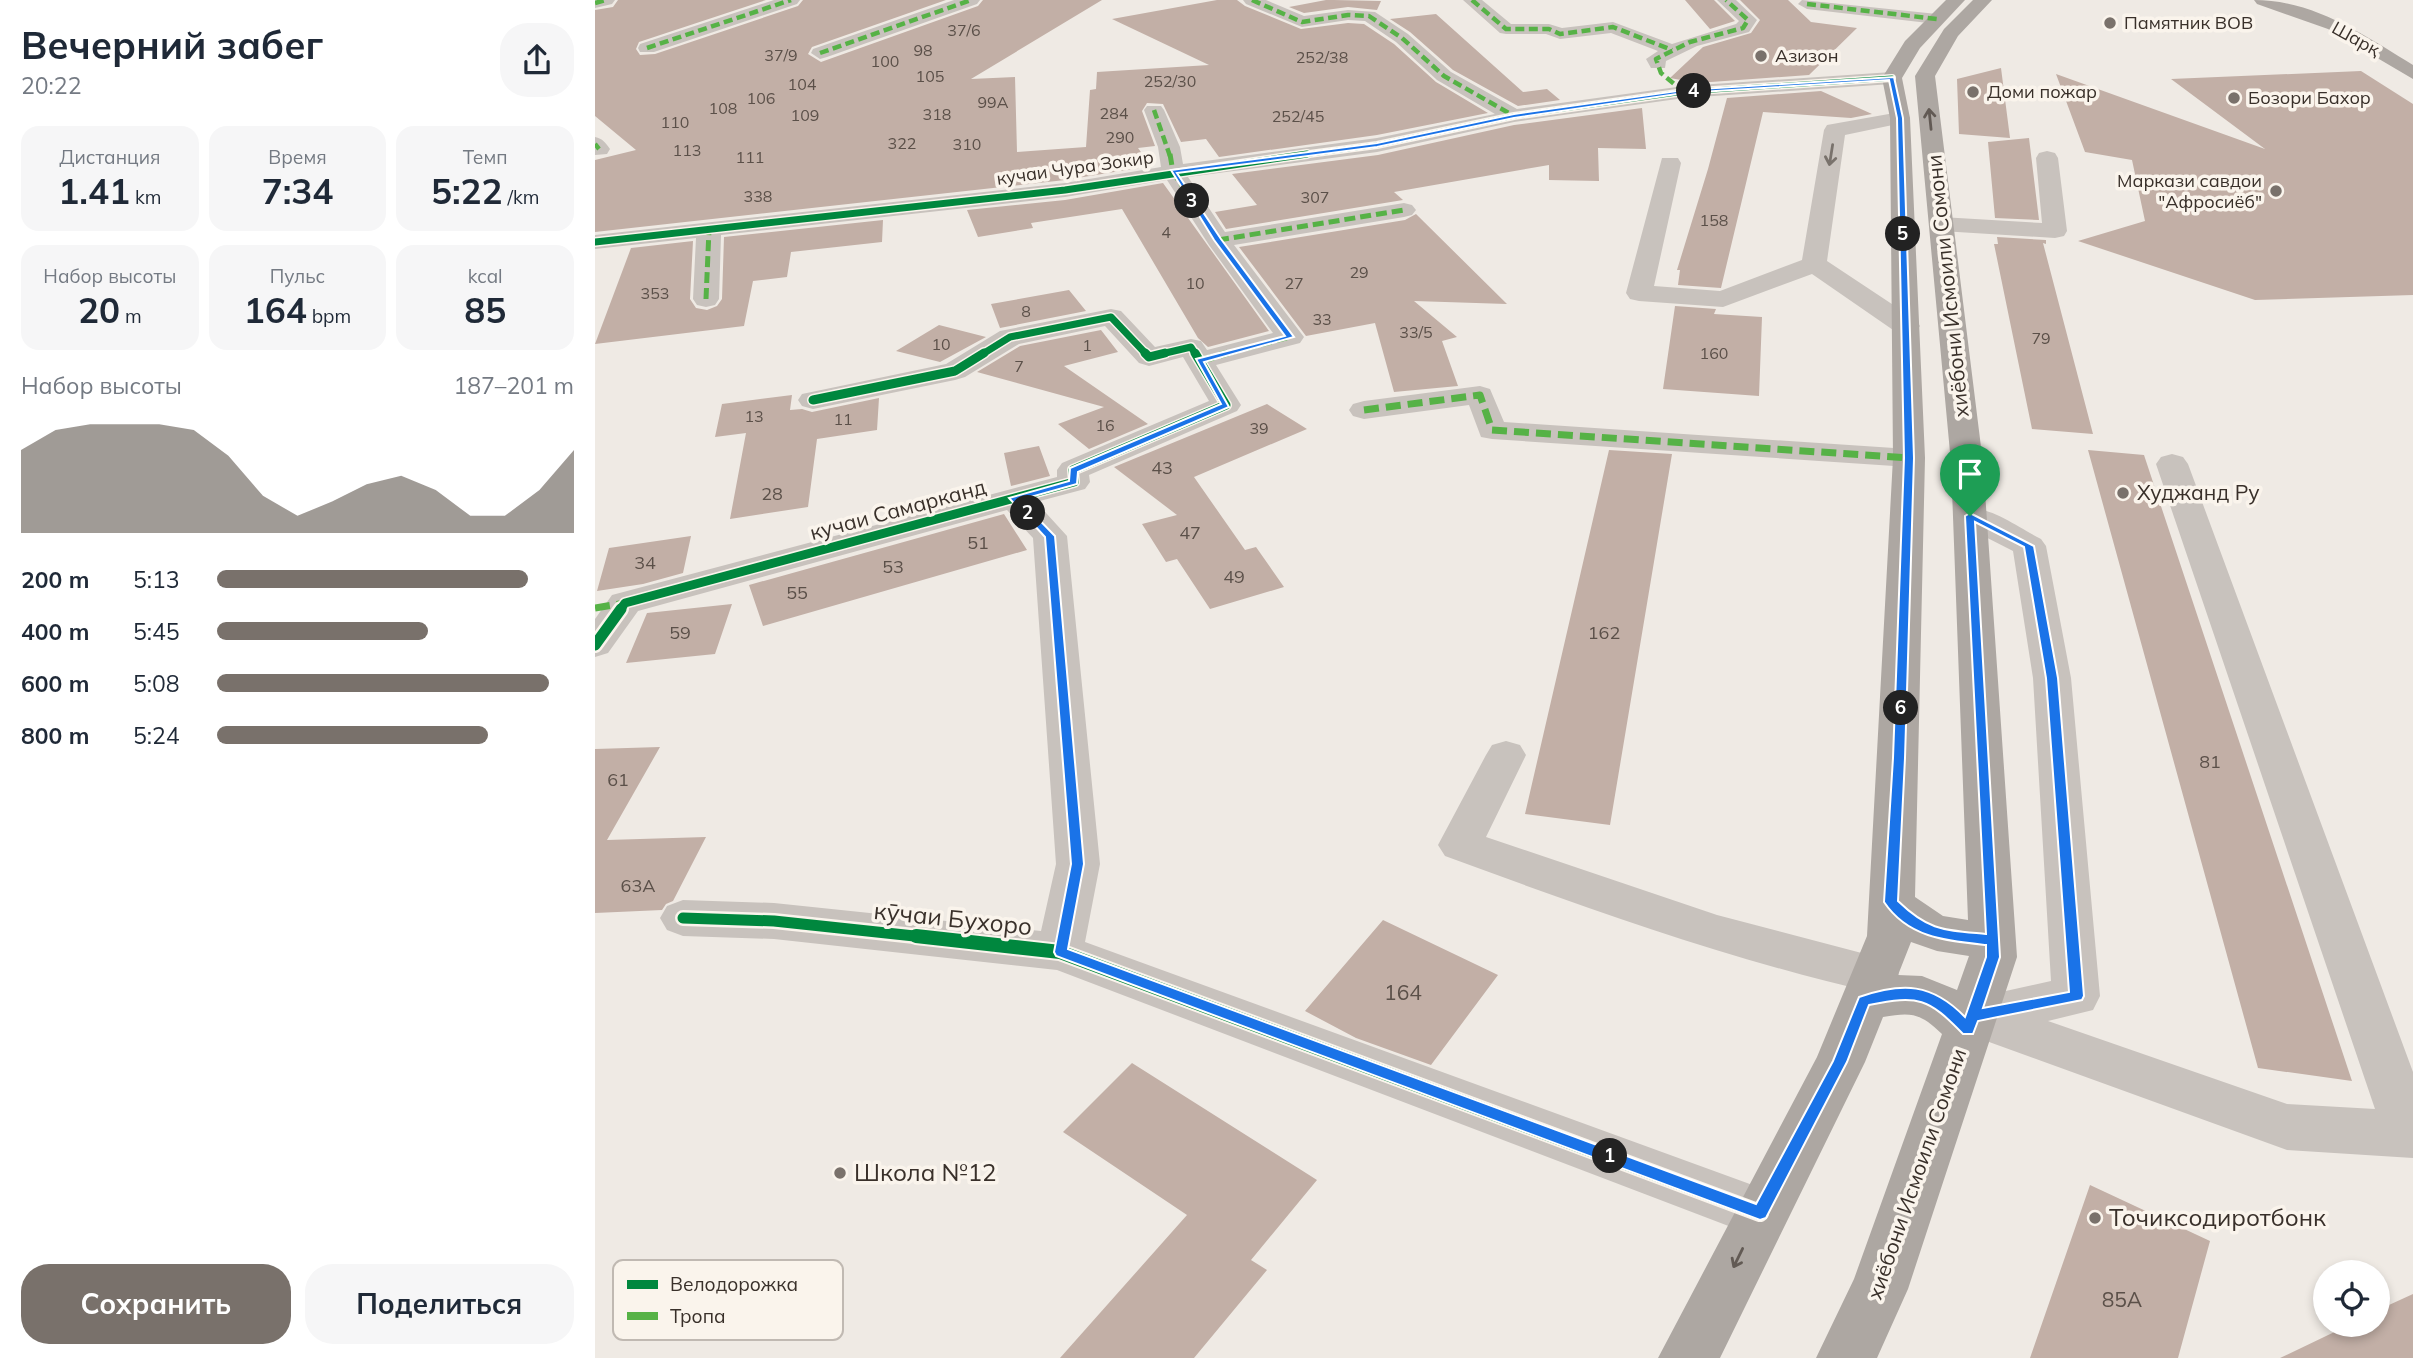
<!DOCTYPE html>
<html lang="ru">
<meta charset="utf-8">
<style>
:root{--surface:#fff;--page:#f6f6f7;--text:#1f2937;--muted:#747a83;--accent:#79716b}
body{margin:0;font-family:Mulish,sans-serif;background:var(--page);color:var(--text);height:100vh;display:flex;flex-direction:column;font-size:26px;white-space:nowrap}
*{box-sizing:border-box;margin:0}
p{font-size:23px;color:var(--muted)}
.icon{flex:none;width:38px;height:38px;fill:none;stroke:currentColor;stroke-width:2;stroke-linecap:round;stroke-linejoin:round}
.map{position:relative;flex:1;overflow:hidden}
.details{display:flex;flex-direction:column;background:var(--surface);width:595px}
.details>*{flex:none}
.buttons{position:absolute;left:1718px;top:1260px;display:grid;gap:14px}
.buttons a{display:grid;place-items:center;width:77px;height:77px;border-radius:50%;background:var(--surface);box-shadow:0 4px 10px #0003;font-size:35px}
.pin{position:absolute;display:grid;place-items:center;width:60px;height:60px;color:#fff;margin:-72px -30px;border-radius:50% 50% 50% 0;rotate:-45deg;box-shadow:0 0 7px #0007}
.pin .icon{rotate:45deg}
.km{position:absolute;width:35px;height:35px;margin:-18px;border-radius:50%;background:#222;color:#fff;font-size:19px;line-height:35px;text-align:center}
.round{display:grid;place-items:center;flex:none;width:74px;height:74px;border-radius:28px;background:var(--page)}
.overview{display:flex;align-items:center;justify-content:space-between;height:119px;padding:0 21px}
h1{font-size:38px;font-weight:700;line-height:52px}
.figures{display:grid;grid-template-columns:repeat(3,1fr);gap:10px;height:119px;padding:7px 21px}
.figures div{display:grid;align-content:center;border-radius:18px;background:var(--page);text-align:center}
.figures b{font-size:35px;font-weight:700}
.figures small{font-size:19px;font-weight:400}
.figures p{font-size:19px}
.chart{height:196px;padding:14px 21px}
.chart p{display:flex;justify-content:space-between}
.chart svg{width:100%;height:126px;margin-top:7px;fill:var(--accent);opacity:.7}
.cta{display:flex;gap:14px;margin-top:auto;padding:14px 21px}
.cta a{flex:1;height:80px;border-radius:28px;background:var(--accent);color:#fff;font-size:28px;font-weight:700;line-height:80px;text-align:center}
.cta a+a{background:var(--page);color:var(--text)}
ul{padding:0 21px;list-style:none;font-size:23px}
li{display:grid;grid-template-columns:112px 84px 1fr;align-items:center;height:52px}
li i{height:18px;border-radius:9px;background:var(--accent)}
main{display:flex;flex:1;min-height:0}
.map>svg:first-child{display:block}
.building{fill:#c2afa6}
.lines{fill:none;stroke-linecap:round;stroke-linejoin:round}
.minor{fill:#c8c2bd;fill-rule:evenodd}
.major{fill:#ada7a2;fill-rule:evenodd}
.quiet-far4{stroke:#56b246;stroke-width:4.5;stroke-dasharray:9 4.5;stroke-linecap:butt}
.quiet-far3{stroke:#56b246;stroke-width:5;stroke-dasharray:11 5;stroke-linecap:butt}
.quiet-far2{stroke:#56b246;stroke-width:7;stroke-dasharray:15 7;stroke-linecap:butt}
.quiet-far1{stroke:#56b246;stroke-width:10;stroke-dasharray:18 10;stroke-linecap:butt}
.quiet{stroke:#56b246;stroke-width:12;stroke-dasharray:24 12;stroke-linecap:butt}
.cycleway-far4-casing{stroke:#faf4ec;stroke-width:8}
.cycleway-far3-casing{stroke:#faf4ec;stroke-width:10}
.cycleway-far2-casing{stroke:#faf4ec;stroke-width:12}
.cycleway-far1-casing{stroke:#faf4ec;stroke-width:16}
.cycleway-casing{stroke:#faf4ec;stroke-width:18}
.cycleway-far4{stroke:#00873e;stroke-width:5}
.cycleway-far3{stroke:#00873e;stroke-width:7}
.cycleway-far2{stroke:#00873e;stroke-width:9}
.cycleway-far1{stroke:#00873e;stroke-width:11}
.cycleway{stroke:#00873e;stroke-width:14}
.oneway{stroke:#625a54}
.oneway2{stroke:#79726c}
.route{fill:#1a73e8;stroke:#fff;stroke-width:2;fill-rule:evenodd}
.poi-dot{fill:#79716b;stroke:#faf4ec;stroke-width:2.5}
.labels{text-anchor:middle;stroke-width:7;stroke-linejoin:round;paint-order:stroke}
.far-number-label{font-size:16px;fill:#5b5049}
.far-poi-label{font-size:18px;fill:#39302a;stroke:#faf4ec;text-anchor:start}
.far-street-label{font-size:18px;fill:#39302a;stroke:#faf4ec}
.number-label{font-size:18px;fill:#5b5049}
.street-label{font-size:21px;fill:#39302a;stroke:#faf4ec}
.poi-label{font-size:21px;fill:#39302a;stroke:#faf4ec;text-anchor:start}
.near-number-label{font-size:21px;fill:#5b5049}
.near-street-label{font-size:24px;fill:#39302a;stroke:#faf4ec}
.near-poi-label{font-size:24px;fill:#39302a;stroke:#faf4ec;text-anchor:start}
.key{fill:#faf4ec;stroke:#c0b9b2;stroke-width:2}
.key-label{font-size:19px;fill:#39302a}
</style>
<main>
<section class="details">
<div class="overview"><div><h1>Вечерний забег</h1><p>20:22</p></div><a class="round"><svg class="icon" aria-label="share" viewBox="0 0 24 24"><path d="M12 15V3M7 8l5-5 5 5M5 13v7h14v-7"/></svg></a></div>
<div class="figures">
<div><p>Дистанция</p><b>1.41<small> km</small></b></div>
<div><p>Время</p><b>7:34</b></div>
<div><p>Темп</p><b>5:22<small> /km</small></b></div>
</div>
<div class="figures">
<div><p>Набор высоты</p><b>20<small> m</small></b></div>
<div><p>Пульс</p><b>164<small> bpm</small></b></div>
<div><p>kcal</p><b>85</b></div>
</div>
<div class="chart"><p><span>Набор высоты</span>187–201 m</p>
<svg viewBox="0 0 160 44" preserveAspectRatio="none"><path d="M0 44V15L10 8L20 6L30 6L40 6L50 8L60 17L70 31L80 38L90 33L100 27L110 24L120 29L130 38L140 38L150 29L160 15V44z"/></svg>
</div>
<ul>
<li><b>200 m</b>5:13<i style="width:87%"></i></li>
<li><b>400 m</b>5:45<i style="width:59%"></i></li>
<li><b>600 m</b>5:08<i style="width:93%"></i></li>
<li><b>800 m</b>5:24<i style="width:76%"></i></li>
</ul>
<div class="cta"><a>Сохранить</a><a>Поделиться</a></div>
</section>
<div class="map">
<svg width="1818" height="1358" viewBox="0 0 1818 1358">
<rect width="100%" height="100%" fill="#efeae4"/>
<!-- building -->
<path class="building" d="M23,0h148l-127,42 -3,7 4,6 15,-1 143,-48 5,-6h143l-134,47 -4,7 13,8 157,-56 5,-6h119l-131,79 44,-2 2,75 69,-5 4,-57 6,-1 1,-17 112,-7 -97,-46 105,-19h20l8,6 56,23 47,-6 16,1 30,20 42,38 52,31 -111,22 -158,22 -13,-18 -25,3 -18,-38 -16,-1 -5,8 13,35 -17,2 13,18 -86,14 -470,52v-72l41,-10 -41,-34v-106l18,-3z
M731,0h8l47,1 -4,9 -29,-3 -44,6 -15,-6z
M1090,0h29l21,21 -25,8z
M1145,0h48l23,22 46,6 -48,47 -112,8 -27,-5 33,-31 48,-14 9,-13z
M841,14l87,78 24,-3 13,11 -42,6 -65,-36 -43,-38 -20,-13z
M1406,68l9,70 -51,-4 -2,-55z
M1766,71l52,33v191l-158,5 -177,-59 67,-20 -13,-61 -47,-8 -29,-78 209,75 -94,-70z
M1226,91l51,23 -21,4 -88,-6 -42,176 -43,-3 2,-15h-3l31,-101 19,-71z
M1047,108l4,41 -48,-1 1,33 -50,-1v-15l-155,27 9,8 -177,29 -11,-17 42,-7 -25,-31 146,-19 136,-30z
M1434,138l10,82 -44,-2 -7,-76z
M568,183l106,148 -61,16 -10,-9 -76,-129 -91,14 2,5 -55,9 -11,-27 98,-10z
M821,214l91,90 -93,-3 43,36 -15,4 16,45 -64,6 -19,-69 -69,13 -67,-89 166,-27z
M288,220l-1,22 -91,10 -4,25 -34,4 -9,45 -149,18 36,-96 62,-7 -3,58 6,9 11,2 10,-4 5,-7 2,-62z
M1402,237l49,3v4l-3,-1 50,191 -61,-5 -38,-185h4z
M474,290l17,21 -86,17 -9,-24z
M1080,306l41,3 -2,5 48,3 -3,79 -96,-7z
M344,325l47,12 -46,25 -44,-11z
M506,330l17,22 -54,14 84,58 -59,25 -31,-25 46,-17 -127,-35 43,-26z
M197,395l-2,15 12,-1 10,3 67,-14 -2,32 -60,9 -9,68 -78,12 16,-86 -31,4 7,-33z
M672,404l40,25 -113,48 51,73 11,-3 28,40 -74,22 -33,-50 -11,3 -24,-38 35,-9 -63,-48z
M444,446l11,30 -39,10 -7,-33z
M1014,450l63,4 -62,371 -85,-11z
M1493,450l56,5 208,626 -94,-13z
M409,514l23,36 -264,76 -14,-41z
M96,536l-8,37 -40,11 -46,7 12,-43z
M137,604l-17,50 -89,9 21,-50z
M65,747l-53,93 99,-3 -33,64 -7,3 -4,6 -67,3v-164z
M788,920l115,55 -67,90 -75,-27 -51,-27z
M537,1063l185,117 -66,80 16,10 -73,88h-134l127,-143 -124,-83z
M1495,1185l120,56 -32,117h-148z
M1818,1294v64h-133l69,-33h29v-15z"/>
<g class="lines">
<!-- minor -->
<path class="minor" d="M0,0h20l-3,4 -17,4z
M179,0h26l-3,4 -143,48h-14l-2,-4 2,-4z
M359,0h26l-3,4 -150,53 -7,2 -9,-6 2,-4z
M648,0h23l38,16 44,-6 27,2 33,22 43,38 66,37 167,-23 208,-14 10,6 -10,6 -208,14 -170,24 -137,30 -189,25 37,55 179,-29 8,2 4,5 -4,5 -8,2 -170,28 70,92 -4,6 -84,22 25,40 -4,6 -148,64 1,7 -5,7 -49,13 31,34 33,328 -15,78 695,253 8,18 -8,18 -20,7 -703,-268 -283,-31 -91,-3 -16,-6 -7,-12 7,-12 16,-6 91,3 267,28 15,-67 -23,-326 -26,-28 -369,101 -30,42 -13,4v-38l17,-24 445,-118v-7l5,-7 147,-62 -26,-44 -34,9 -10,-3 -34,-37 -86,18 -54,33 -10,3 -142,29 -11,-3 -4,-6 4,-6 144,-30 54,-33 111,-22 10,2 34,36 36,-8 10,2 6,9 66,-17 -64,-88 -42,-65 -102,17 -344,38 -2,64 -4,6 -9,2 -9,-2 -4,-6 3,-61 -101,11v-14l470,-52 96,-16 -3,-20 -14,-37 3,-4h14l3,4 16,37 3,17 194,-26 118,-24 -58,-34 -41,-38 -31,-21 -17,-1 -46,7 -56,-23z
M868,0h19l29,24h38l13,4 51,-6 59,22 64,-20 3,-3 -22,-21h19l21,20 -8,12 -52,14 -31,15 -1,7h-14l-5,-9 12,-8 -47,-18 -51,6 -14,-5h-40l-6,-1z
M1207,0l135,14 9,5 -9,5 -130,-15 -9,-5z
M1305,112l7,2 3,4 -3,4 -62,13 -18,126 89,59 4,6 -4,6 -10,2 -10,-2 -84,-58 -89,33 -84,-6 -9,-2 -4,-6 36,-135h16l3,5 -27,123 66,5 82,-31 22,-130 3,-5z
M0,137c8,2 10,5 15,12l-3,5 -12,1z
M1452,151l8,2 3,5 9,73 -3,5 -9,2 -114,-7 -9,-2 -3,-5 3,-5 9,-2 101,6 -6,-65 3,-5z
M885,386l10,3 14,33 405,27 11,2 5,7 -5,7 -11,2 -417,-28 -11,-2 -12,-32 -105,14 -11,-3 -4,-6 4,-6 11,-3z
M1577,454l11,3 5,7 225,608v86l-126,-8 -331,-120 -8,-14 8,-14 95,-21 -18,-303 -20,-127 -55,-28 -5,-7 5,-7c28,-7 59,18 83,30l5,7 25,132 29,318 -7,14 -45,11 239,83 88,5 -219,-645 5,-7z
M911,741l14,4 6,10 -40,82 231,78 175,46 7,13 -7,13 -17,6c-147,-34 -289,-85 -430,-137l-7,-11 48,-90 6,-10z"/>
<!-- major -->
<path class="major" d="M1351,0h19l-45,48 -18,30 8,40 15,340 -10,439 28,19 25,4 -17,-457 -36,-387 29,-47 29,-29h19l-34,36 -23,40 48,387 34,494 -109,332 -31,69h-61l38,-79 88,-245c-22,-21 -30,-22 -59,-17l-18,45 -145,296h-62l159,-301 50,-121 26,-478 -3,-340 -8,-40 23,-37zM1316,942l26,9 32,5 -12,34 -35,-14 -24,-1z
M1659,0c60,0 110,35 159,65v14l-85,-50 -71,-25z"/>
<!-- quiet-far4 -->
<path class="quiet-far4" d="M657,0l50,22 46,-7 21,1 33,22 42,38 70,40
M877,0l34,29h43l11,5 53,-7 59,23
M0,3l11,-3
M1212,4l130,15
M52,48l144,-48
M225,53l151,-53
M1089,92l-23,-19 -5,-14 34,-17 53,-14 5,-8 -22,-20
M559,110l16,46
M0,144l4,5"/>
<!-- quiet-far3 -->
<path class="quiet-far3" d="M575,154l3,18 45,68 72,97 -68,18
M623,240l186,-30
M111,299l3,-69"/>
<!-- quiet-far2 -->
<path class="quiet-far2" d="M604,361l29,-8
M769,410l116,-15 12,35 417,28
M418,498l37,38 6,74
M0,608l30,-5"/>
<!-- quiet-far1 -->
<path class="quiet-far1" d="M461,609l22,255 -15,74"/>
<!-- quiet -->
<path class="quiet" d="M465,952l3,-16"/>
<defs>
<path id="cycleway-far4" d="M699,156l83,-11 137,-29 170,-24 208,-14"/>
<path id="cycleway-far3" d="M0,242l470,-52 242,-36
M386,355l29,-18 101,-20 36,38
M562,355l34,-8 5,8"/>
<path id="cycleway-far2" d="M550,353l4,4 16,-4
M218,400l142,-29 29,-18
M25,610l5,-7 449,-121 -1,-12 153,-65 -31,-52"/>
<path id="cycleway-far1" d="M0,645l26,-36
M88,918l91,3 159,17"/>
<path id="cycleway" d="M321,936l144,16 700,261"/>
</defs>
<!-- cycleway-far4 casing -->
<use href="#cycleway-far4" class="cycleway-far4-casing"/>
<!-- cycleway-far3 casing -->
<use href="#cycleway-far3" class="cycleway-far3-casing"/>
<!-- cycleway-far2 casing -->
<use href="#cycleway-far2" class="cycleway-far2-casing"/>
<!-- cycleway-far1 casing -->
<use href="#cycleway-far1" class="cycleway-far1-casing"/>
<!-- cycleway casing -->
<use href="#cycleway" class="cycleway-casing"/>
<!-- cycleway-far4 -->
<use href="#cycleway-far4" class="cycleway-far4"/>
<!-- cycleway-far3 -->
<use href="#cycleway-far3" class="cycleway-far3"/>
<!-- cycleway-far2 -->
<use href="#cycleway-far2" class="cycleway-far2"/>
<!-- cycleway-far1 -->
<use href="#cycleway-far1" class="cycleway-far1"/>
<!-- cycleway -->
<use href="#cycleway" class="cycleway"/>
</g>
<!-- one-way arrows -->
<defs><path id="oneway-shaft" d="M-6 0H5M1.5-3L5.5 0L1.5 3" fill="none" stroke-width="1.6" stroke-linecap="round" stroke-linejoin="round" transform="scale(1.75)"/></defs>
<g class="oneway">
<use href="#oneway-shaft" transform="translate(1335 119) rotate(-96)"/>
<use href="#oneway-shaft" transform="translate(1143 1258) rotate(116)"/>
</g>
<use class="oneway2" href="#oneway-shaft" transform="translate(1236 155) rotate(99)"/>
<!-- route -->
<path class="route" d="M1299,77l9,41 11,340 -9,300 -7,143c31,30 46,29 88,33l-21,-418 5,-3 64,33 24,132 26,318 -2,4 -104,21 -5,13h-10c-35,-36 -44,-39 -94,-29l-22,57 -81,156 -6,2 -704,-264 -2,-4 17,-88 -26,-327 -36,-39 60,-17 1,-13 151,-64 -25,-45 89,-23 -71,-96 -43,-70 206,-27 137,-29 170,-24zM1294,80l8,38 7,340 -11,300 -9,144c24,36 63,39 102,43v12l-21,60c-33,-34 -62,-35 -106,-20l-26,64 -77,143 -688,-255 16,-85 -29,-328 -35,-36 57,-16 1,-12 151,-65 -25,-45 90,-25 -73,-98 -44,-66 200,-26 137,-29 170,-25zM1380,522l49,25 22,131 23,314 -86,16 17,-51z"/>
<!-- markers -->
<g class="poi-dot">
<circle cx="1515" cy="23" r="7"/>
<circle cx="1166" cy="56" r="7"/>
<circle cx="1378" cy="92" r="7"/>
<circle cx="1639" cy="98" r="7"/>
<circle cx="1681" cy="191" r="7"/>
<circle cx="1528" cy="493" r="7"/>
<circle cx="245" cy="1173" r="7"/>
<circle cx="1500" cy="1218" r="7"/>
</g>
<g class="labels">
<!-- far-number labels -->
<g class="far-number-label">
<text x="369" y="36">37/6</text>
<text x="328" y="56">98</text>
<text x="186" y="61">37/9</text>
<text x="727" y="63">252/38</text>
<text x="290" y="67">100</text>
<text x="335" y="82">105</text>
<text x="575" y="87">252/30</text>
<text x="207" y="90">104</text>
<text x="166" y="104">106</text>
<text x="398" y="108">99А</text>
<text x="128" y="114">108</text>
<text x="519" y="119">284</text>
<text x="342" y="120">318</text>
<text x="210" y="121">109</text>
<text x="703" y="122">252/45</text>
<text x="80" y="128">110</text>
<text x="525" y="143">290</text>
<text x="307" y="149">322</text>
<text x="372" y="150">310</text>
<text x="92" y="156">113</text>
<text x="155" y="163">111</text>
<text x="163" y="202">338</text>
<text x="720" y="203">307</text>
<text x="1119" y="226">158</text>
<text x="571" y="238">4</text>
<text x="764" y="278">29</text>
<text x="600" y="289">10</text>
<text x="699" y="289">27</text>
<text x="60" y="299">353</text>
<text x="431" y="317">8</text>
<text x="727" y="325">33</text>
<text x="821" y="338">33/5</text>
<text x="1446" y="344">79</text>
<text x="346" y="350">10</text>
<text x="492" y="351">1</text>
<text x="1119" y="359">160</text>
<text x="424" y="372">7</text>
<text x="159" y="422">13</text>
<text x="248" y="425">11</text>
<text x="510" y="431">16</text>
<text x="664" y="434">39</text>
</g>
<!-- far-poi labels -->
<g class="far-poi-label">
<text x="1529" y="29">Памятник ВОВ</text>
<text x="1180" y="62">Азизон</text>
<text x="1392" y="98">Доми пожар</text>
<text x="1653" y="104">Бозори Бахор</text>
<text x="1667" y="187" text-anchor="end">Маркази савдои<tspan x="1667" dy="21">"Афросиёб"</tspan></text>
</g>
<!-- far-street labels -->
<g class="far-street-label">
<text transform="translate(1761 39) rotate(29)" y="6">Шарқ</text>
<text transform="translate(480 168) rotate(-8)" y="6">кучаи Чура Зокир</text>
</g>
<!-- number labels -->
<g class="number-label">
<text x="567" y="474">43</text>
<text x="177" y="500">28</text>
<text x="595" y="539">47</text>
<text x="383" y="549">51</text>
<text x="50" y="569">34</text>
<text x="298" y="573">53</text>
<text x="639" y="583">49</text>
<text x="202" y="599">55</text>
<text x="85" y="639">59</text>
<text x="1009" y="639">162</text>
<text x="1615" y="768">81</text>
<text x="23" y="786">61</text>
<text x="43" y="892">63А</text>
</g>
<!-- street labels -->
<g class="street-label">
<text transform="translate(1353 286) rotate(-96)" y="7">хиёбони Исмоили Сомони</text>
<text transform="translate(303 510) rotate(-15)" y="7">кучаи Самарканд</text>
<text transform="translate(1322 1174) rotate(-71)" y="7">хиёбони Исмоили Сомони</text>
</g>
<!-- poi labels -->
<g class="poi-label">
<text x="1542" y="500">Худжанд Ру</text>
</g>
<!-- near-number labels -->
<g class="near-number-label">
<text x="808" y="1000">164</text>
<text x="1527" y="1307">85А</text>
</g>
<!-- near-street labels -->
<g class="near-street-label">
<text transform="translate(358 919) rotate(6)" y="8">кӯчаи Бухоро</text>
</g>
<!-- near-poi labels -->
<g class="near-poi-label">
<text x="259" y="1181">Школа №12</text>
<text x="1514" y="1226">Точиксодиротбонк</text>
</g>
</g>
<!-- legend -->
<rect x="18" y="1260" width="230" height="80" rx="10" class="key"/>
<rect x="32" y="1280" width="31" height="9" fill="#00873e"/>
<rect x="32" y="1312" width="31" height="8" fill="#56b246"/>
<g class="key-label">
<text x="75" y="1291">Велодорожка</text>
<text x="75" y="1323">Тропа</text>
</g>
</svg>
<div class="buttons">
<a><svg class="icon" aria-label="locate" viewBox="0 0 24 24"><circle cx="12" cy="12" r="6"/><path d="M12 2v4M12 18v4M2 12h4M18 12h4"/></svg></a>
</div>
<div class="pin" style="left:1375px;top:516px;background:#1e9e55"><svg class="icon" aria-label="arrive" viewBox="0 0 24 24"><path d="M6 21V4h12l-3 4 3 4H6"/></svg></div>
<b class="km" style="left:1015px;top:1156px">1</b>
<b class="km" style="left:433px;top:513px">2</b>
<b class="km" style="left:597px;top:201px">3</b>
<b class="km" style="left:1099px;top:91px">4</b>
<b class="km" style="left:1308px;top:234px">5</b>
<b class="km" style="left:1306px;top:708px">6</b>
</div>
</main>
